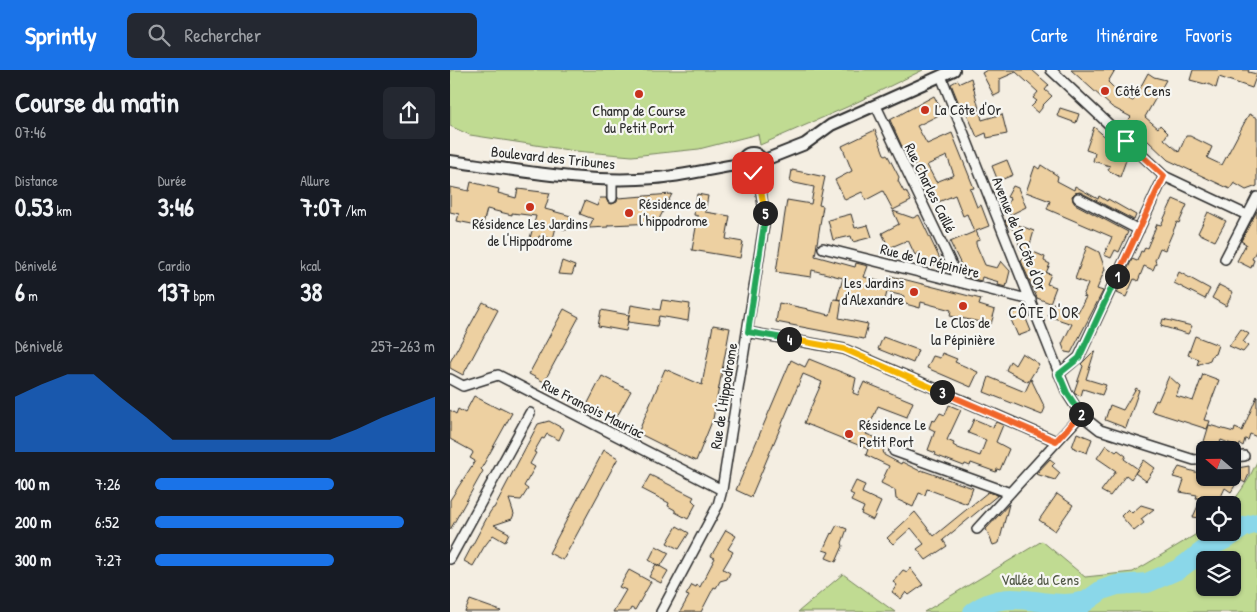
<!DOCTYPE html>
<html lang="fr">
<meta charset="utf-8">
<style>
:root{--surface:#171b24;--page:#242831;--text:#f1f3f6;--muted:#9ea1a6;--accent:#1a73e8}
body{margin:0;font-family:"Patrick Hand",sans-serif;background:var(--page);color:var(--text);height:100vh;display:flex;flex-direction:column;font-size:19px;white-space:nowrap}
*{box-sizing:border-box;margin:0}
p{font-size:16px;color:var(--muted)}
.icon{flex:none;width:28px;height:28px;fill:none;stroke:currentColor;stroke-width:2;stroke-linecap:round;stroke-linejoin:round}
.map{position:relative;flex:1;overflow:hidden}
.details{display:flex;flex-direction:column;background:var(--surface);width:450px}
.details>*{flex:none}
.needle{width:32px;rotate:290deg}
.controls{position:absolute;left:746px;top:371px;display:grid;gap:10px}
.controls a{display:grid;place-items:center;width:45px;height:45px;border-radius:8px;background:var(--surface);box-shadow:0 1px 4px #0004;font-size:25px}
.pin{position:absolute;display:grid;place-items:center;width:42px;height:42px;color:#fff;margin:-21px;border-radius:10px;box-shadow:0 2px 8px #0006}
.km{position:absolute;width:25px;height:25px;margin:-12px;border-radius:50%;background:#222;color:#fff;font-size:14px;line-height:25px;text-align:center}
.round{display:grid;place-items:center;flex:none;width:52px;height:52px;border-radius:8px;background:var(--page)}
.head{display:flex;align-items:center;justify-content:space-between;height:85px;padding:0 15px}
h1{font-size:28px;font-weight:800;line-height:38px}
.stats{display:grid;grid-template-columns:repeat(3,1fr);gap:8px;height:85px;padding:5px 15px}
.stats div{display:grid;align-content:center}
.stats b{font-size:25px;font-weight:800}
.stats small{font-size:14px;font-weight:400}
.stats p{font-size:14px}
.chart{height:140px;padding:10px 15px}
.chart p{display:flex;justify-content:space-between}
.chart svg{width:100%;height:90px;margin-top:5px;fill:var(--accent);opacity:.7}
ul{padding:0 15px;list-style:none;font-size:16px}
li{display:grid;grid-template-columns:80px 60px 1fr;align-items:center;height:38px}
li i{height:12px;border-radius:6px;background:var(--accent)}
header{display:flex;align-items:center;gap:30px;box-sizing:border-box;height:70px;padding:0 25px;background:var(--accent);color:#fff}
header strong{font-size:24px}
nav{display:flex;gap:28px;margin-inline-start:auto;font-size:18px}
.search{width:350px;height:45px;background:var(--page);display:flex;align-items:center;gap:12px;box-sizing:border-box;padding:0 18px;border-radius:8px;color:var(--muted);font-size:19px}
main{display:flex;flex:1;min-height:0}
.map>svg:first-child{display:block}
.green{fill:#c0db92;stroke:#76835e;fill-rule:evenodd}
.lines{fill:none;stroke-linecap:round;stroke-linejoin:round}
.river{stroke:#8ad7e9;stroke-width:20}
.building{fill:#edd0a1;stroke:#2b2b2b;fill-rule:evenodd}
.minor-casing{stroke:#2b2b2b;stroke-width:12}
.tertiary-casing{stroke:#2b2b2b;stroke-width:14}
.minor{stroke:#f6f6f2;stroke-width:9}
.tertiary{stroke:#f6f6f2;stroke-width:10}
.split-1-casing{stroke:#fff;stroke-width:10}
.split-2-casing{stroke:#fff;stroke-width:10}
.split-3-casing{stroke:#fff;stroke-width:10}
.split-4-casing{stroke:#fff;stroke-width:10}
.split-5-casing{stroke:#fff;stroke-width:10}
.split-6-casing{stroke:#fff;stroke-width:10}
.split-1{stroke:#f0652b;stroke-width:6}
.split-2{stroke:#22a559;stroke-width:6}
.split-3{stroke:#f0652b;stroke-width:6}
.split-4{stroke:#f5b400;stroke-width:6}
.split-5{stroke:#22a559;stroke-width:6}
.split-6{stroke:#f5b400;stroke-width:6}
.poi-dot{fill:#c8321e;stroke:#f6f6f2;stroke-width:2}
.labels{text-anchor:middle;stroke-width:4.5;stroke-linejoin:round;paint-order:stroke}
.poi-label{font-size:15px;fill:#2b2b2b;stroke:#f6f6f2;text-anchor:start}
.street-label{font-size:15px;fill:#2b2b2b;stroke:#f6f6f2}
.park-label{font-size:15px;fill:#505745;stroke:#f6f6f2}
.neighbourhood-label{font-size:16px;letter-spacing:1px;fill:#2b2b2b;stroke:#f6f6f2}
</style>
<header>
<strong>Sprintly</strong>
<div class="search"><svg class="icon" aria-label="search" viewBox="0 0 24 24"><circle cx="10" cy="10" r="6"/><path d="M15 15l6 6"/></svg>Rechercher</div>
<nav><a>Carte</a><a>Itinéraire</a><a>Favoris</a></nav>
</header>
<main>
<section class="details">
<div class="head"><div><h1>Course du matin</h1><p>07:46</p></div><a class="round"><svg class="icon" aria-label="share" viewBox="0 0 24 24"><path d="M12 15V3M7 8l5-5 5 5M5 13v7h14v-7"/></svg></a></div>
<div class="stats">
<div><p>Distance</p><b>0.53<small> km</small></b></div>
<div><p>Durée</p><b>3:46</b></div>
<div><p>Allure</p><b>7:07<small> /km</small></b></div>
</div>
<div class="stats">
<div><p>Dénivelé</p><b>6<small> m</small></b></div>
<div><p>Cardio</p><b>137<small> bpm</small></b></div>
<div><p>kcal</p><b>38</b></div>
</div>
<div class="chart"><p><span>Dénivelé</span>257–263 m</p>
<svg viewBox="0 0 160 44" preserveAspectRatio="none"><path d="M0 44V17L10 11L20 6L30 6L40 17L50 27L60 38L70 38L80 38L90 38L100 38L110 38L120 38L130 33L140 27L150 22L160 17V44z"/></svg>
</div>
<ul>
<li><b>100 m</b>7:26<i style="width:64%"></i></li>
<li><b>200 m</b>6:52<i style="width:89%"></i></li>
<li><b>300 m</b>7:27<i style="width:64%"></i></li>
</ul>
</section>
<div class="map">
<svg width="807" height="542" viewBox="0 0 807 542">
<rect width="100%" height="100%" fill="#f4eee2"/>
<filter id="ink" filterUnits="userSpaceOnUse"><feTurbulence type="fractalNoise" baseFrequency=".02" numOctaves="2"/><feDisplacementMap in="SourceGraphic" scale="10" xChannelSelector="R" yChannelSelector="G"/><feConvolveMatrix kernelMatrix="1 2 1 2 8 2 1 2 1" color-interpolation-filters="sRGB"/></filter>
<g filter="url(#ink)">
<!-- green -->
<path class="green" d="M0,0h473l-76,37 -87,38 -2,-11 -59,15 -67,7 -57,-5 -105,-16 -20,-9z
M807,392v150h-333l118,-71 43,36 48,-5 72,-43v3h27v-27h-1l17,-25zM755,490h27v28h-27z
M393,504l52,38h-97z"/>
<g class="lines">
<!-- river -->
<path class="river" d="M523,542c39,-28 70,-1 108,-10
M617,542l14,-7 21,-15 15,-5 30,-2 32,-14 28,-21 21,-10 16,-11 13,-4"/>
</g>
<!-- building -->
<path class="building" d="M537,0h45l17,15 -4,5 7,6 -10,10v2l-4,5 -7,-6 6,-6 -4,-3 5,-6 -22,-20 -16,7v14l-6,3 -12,-23z
M621,0h44l-7,12 13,13 12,6 15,-28 6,4 12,3 -21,37 13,11 2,-3 8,8 -4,6 15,13 7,-16h4l22,11 -5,11 15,7 27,-51 8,4v68l-11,4 -12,-7 -4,6 -62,-29 -41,-39 4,-4 -19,-10z
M743,0h56l-1,2 9,2 -5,14 -33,-11 -3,11 -10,-5 -1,1 -15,-4z
M521,8l11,42 20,-6 5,20 -20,4 -1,-5 -9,4 -12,-28 -3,2 -11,-27 7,-4 2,3z
M484,26l9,17 -26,13 10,18 25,-11 22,55 -4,1 7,18 4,-2 8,21 -13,5 4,9 -4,1v3l9,21 12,3 4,-7 9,10 -4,16 -8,-2 1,-3 -17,-5 -1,4 -14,-4 -17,-35 24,-10 -7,-18 -4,2 -8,-21 -19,8 -8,-18 -3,1 -18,-36 -3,1 -14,-31zM497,86l7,19 -18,7 -9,-17z
M610,38l19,6 -3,9 -19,-7z
M644,57l22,19 2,-5 11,11 -9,25 -12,-7 2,-4 -17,-5 2,-8 -9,-3z
M425,60l9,24 4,2 11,21 -1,4 6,11 2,-1 5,10 -18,9 -10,-19 -17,9 -4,-8 -17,8 -10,-20 17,-9 -10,-25z
M557,90l6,15 -15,6 -6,-15z
M591,95l17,11 -1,5 17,9 1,-4 23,13 1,-3 8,5 1,-2 28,16 -2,5 -54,-28 -5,1 -3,3 1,5 2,3 53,28 -9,20 -4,-2 -4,8 -7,-3 8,-18 -65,-28 3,-8 -24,-9 9,-26 4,3z
M342,100l33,7 -6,28 4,1 -8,50 40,11 1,-4 12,3 -4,11 25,7 2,-8 90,23 -2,6 16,5 -4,14 -41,-8 1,-6 -30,-8 -1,6 -18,-5 2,-7 -17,-4 -4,16 -46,-9 6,-21 -31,-8 -1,7 -35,-5 11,-72 24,4 3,-17 -24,-5z
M21,112l28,7 -1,4 18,5 2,-9 32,4 -5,16 26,7 -4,14 -11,-3 -3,12 -14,-3 -2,8 -8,-2 7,-26 -24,-3v2l-25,-6 -5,19 -10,-4 -15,-3 2,-7 -9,-2v-25l19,4z
M563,116l5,2 8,19 -16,8 -2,-11 2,-6 -3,-1z
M222,124l-15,29 -49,2v2l-19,1 4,-9 -13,-5 5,-13 12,5 3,-8h6l2,5 4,1 5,-2 1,-4z
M247,124l11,2 -3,16 25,4 -4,23 17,3 -3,16 -48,-8 6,-34 -4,-1z
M723,129l14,6 -8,18 -2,-1 -12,28 -5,-2 -5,12 1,3 -3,7 -9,-4 -6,15 -4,-2 -8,18 -9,-4 15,-34 5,2 4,-10 2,1 2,-5 2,1 10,-24 4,1z
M443,141l20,7 6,-3 22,46 -7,4 -10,-2 -5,-11 -4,3 -7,-15 -19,8 -7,-15 17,-9z
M807,141v38l-5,10 2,1 -3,8 -14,-7 9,-17 -5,-3z
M758,142l18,9 -11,20 -17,-8z
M401,144l4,14 13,-3 4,12 -19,5 -2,-6 -18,4 -5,-20z
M555,150l29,11 -6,20 -8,-2 -2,-9 3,-4 -15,-12z
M637,176l12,6 6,17 -8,20 6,2 -32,62 -6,-1 -3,-8 10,-20 -24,-8 5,-13 25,9 8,-15 -3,-1 5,-12 -13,-5z
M581,181l14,6 -1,4 6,3 -4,9 5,1 -4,10 9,3 -6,16 -13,-5 -16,-37z
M112,191l13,5 -3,9 -14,-1z
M729,202l31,17 -5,10 -31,-16z
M769,215l14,7 -7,14 -14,-8z
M384,229l8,1 -3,18 29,6 -4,15 -88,-17 3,-19 29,6v1l22,5z
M212,230l28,4 -2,17 -29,-5 -2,10 -29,-4 3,-17 29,5z
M33,232l15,8 -35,65 -13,-7v-6z
M114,239l15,8 -35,65 -15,-8z
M572,239l9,22 -13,5 -9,-21z
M151,240l28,5 -3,16 -28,-5z
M713,249l29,7 -4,8 -27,-8z
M263,255l17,3 -17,91 -17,42 -16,-7 -42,-21 27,-64 37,16z
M791,259l8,5 -6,8 5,4 -5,6 -14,-6z
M745,266l23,9 -3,9 -3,1 -2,5 -13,5 2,-6 -11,-4z
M433,267l35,13 -5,13 -35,-14z
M645,280l-9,29 20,6 -4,10 -19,-6 -2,7 -6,-2 -1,-2 9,-26 -2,-2z
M492,283l15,6 -2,3 23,10 -7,15 -44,-19 6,-12 7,2z
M572,283l17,11 -11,18 -22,-12 4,-9 5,4z
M359,289l47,19 -3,15 5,2 6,-13 49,20 -6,15 -29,-11 -12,28 21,8 -4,10 1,1v2l17,9 1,-2 18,9 1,-1 52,18 -6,16 -37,-14 -3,-1 -2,6 -6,-2 -6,14 -17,-8 -1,-9 -14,-7 8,-17 -23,-11 2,-6 -64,-26 18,-41 -19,-8 -52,123 -15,-7 55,-130 14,7z
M753,304l16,6 -15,40 6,1 -3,8 -56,-18 5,-11 2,1 11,-25 11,10 -4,10 17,5z
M152,306l29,15 -16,29 -28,-15z
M539,307l36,15 6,-13 14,29 -3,7 -58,-23z
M686,318l3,2 -13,38 -21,-8 5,-15 13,5z
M24,326l25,13 1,-2 12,6 -31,56 2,2 -33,59v-30l25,-39 -5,-3 3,-5 -1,-2 -22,-12v-29l6,4 2,-5 7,4z
M807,326v41l-7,-3 -2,6 -3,-1 -2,7 -3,-2 -1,3 -18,-7 -3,9 -15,-4 6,-20 25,7 1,-4 7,3z
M499,335l12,5 -14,30 7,3 -1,2 5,3 22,8 6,-16 -18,-7 6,-14 19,8 3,-5 7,3 -7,17 13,7 -9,21 -3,-1 -1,3 -25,-9 -1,3 -5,-2 -1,2 -29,-11 1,-2 -8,-3 7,-19 -6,-3 3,-8 3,1 5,-8 5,2z
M99,351l15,8 -5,11 -12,-6 -3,5 -2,-1 -8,14 2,1 -6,11 5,3 -11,19 4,3 -7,11 -12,-1 5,15 -2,5 -18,6 15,8 -4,9 -12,-7 -9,12 -11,19 -9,-5 26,-49 3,-4h1l44,-84z
M627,363l15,6 -5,14 -15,-6z
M656,375l10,7 2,-2 8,6 -2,3 14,10 -7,10 -5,-4 -16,21 -9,-5 15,-20 -19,-13z
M154,380l14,8 -55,102 -14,-7z
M600,389l5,4 -3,3 8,7 -5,7 -19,-6z
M694,390l11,8 -9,13 -11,-8z
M799,396v8l-4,9 -6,-4 -8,13 -6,-4 -6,13 -2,-1 -3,5h-9v14l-12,-2 8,-18 -5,-1 1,-3 -17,-3 4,-12 -11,-3 6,-10 26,8v3h27v-9z
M200,405l44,22 -2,3 4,4 -8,15 -13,-7v-2l-7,-4 1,-3 -27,-14z
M406,411l9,4 -3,8 19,9 -8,18 -12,-6 3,-7 -13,-6 3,-6 -4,-2z
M538,422l10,3 -55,45 4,6 -21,14 -9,-11 7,-5 -13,-16 -18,16 -6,-6 28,-26 19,24z
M607,424l16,11 -18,26 -16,-11z
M559,434l-10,39 -6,2 -7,-16z
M691,435l13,4 -13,10 3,4 -10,8 -13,-15 7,-7 4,4z
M387,455l10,4 -5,14 1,3 -7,16 -10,-4 3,-6 -6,-2 8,-17 1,1z
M227,456l12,7 -10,16 -12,-6z
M276,460l10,6 -8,13 5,3 -10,17 7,4 -3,6 -7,2 -4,7 -2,-1 -13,25h-21l9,-16 -3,-1 6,-10 4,2 1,-2 3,2 15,-29 -4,-2z
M206,476l13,7 -9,14 -11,-7z
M206,494l12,7 -7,12 -12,-6z
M460,498l13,17 -14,10 -3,-3 -5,7 -9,-7 5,-7 -4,-3 10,-12 4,2z
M179,500l22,12 -16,28 -4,-2 -2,4h-16l13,-22 -7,-3z
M20,530l31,11 -1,1h-35z"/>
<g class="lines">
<defs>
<path id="minor" d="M601,0l113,106 83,39
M491,6l126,317 14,22 19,15 94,30 11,-1
M426,36l84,176
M162,128v-18
M628,128l61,32
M373,178l208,52
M775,189l32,-62
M297,262l97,17 212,92
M609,304l20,-17 85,-181
M0,309l13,7 35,-11 224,115
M444,381l116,42
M782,387l12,-1
M527,459l104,-114
M0,489l80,-146
M211,542l57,-107 4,-15 43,-271 -5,-34 -4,-13"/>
<path id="tertiary" d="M292 93a10 10 0 1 1 20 0a10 10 0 1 1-20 0Z
M0,91c68,9 137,23 205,17 29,-2 58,-10 87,-14
M312,91l43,-17 26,-19 123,-55"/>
</defs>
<!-- minor casing -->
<use href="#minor" class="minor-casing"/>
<!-- tertiary casing -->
<use href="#tertiary" class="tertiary-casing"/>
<!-- minor -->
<use href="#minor" class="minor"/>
<!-- tertiary -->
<use href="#tertiary" class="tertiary"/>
</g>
</g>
<g class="lines" filter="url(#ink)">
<defs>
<path id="split-1" d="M667,206l47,-100 -38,-35"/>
<path id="split-2" d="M631,344l-14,-21 -8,-19 20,-16 38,-82"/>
<path id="split-3" d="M492,322l114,49 25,-27"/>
<path id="split-4" d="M339,269l55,10 98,43"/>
<path id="split-5" d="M315,143v5l-17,114 41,7"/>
<path id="split-6" d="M303,103l3,-1 4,13 5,28"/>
</defs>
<!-- split-1 casing -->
<use href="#split-1" class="split-1-casing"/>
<!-- split-2 casing -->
<use href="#split-2" class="split-2-casing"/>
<!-- split-3 casing -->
<use href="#split-3" class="split-3-casing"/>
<!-- split-4 casing -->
<use href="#split-4" class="split-4-casing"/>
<!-- split-5 casing -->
<use href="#split-5" class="split-5-casing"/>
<!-- split-6 casing -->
<use href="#split-6" class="split-6-casing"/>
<!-- split-1 -->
<use href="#split-1" class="split-1"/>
<!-- split-2 -->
<use href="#split-2" class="split-2"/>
<!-- split-3 -->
<use href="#split-3" class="split-3"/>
<!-- split-4 -->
<use href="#split-4" class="split-4"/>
<!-- split-5 -->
<use href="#split-5" class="split-5"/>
<!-- split-6 -->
<use href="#split-6" class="split-6"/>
</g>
<!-- markers -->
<g class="poi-dot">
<circle cx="655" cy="21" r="5"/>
<circle cx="189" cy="24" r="5"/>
<circle cx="475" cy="40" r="5"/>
<circle cx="80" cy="137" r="5"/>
<circle cx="179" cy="143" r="5"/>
<circle cx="464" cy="222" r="5"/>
<circle cx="513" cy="236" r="5"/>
<circle cx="399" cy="364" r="5"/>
</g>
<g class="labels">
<!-- poi labels -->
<g class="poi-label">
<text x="665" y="26">Côté Cens</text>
<text x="485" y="45">La Côte d'Or</text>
<text x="189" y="46" text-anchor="middle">Champ de Course<tspan x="189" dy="17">du Petit Port</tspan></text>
<text x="189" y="139">Résidence de<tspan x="189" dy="17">l'hippodrome</tspan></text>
<text x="80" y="159" text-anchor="middle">Résidence Les Jardins<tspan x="80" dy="17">de l'Hippodrome</tspan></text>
<text x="454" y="218" text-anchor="end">Les Jardins<tspan x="454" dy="17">d'Alexandre</tspan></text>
<text x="513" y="258" text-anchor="middle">Le Clos de<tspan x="513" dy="17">la Pépinière</tspan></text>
<text x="409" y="360">Résidence Le<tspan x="409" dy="17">Petit Port</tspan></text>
</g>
<!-- street labels -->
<g class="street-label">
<text transform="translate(103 88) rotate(6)" y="5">Boulevard des Tribunes</text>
<text transform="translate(480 118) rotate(64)" y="5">Rue Charles Caillé</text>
<text transform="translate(569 164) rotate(68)" y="5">Avenue de la Côte d'Or</text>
<text transform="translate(480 191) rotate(14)" y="5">Rue de la Pépinière</text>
<text transform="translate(274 326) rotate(-81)" y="5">Rue de l'Hippodrome</text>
<text transform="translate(143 339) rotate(27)" y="5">Rue François Mauriac</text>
</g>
<!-- park labels -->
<g class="park-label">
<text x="590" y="515">Vallée du Cens</text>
</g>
<!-- neighbourhood labels -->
<g class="neighbourhood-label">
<text x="594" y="248">CÔTE D'OR</text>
</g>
</g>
</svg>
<div class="controls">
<a><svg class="needle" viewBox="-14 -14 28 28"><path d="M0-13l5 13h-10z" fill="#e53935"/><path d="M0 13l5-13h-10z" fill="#9ea1a6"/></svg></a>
<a><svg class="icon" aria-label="locate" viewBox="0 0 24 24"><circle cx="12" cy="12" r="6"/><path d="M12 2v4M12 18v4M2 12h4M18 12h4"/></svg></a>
<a><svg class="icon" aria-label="layers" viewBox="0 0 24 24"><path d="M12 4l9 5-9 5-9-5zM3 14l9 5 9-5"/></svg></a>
</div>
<div class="pin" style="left:676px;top:71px;background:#1e9e55"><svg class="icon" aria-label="arrive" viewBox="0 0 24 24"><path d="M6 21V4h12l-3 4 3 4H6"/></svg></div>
<div class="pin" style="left:303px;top:103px;background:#d93025"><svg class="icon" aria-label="check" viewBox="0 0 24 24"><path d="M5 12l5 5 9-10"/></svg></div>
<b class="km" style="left:667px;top:206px">1</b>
<b class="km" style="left:631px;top:344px">2</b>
<b class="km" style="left:492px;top:322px">3</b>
<b class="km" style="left:339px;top:269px">4</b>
<b class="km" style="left:315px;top:143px">5</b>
</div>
</main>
